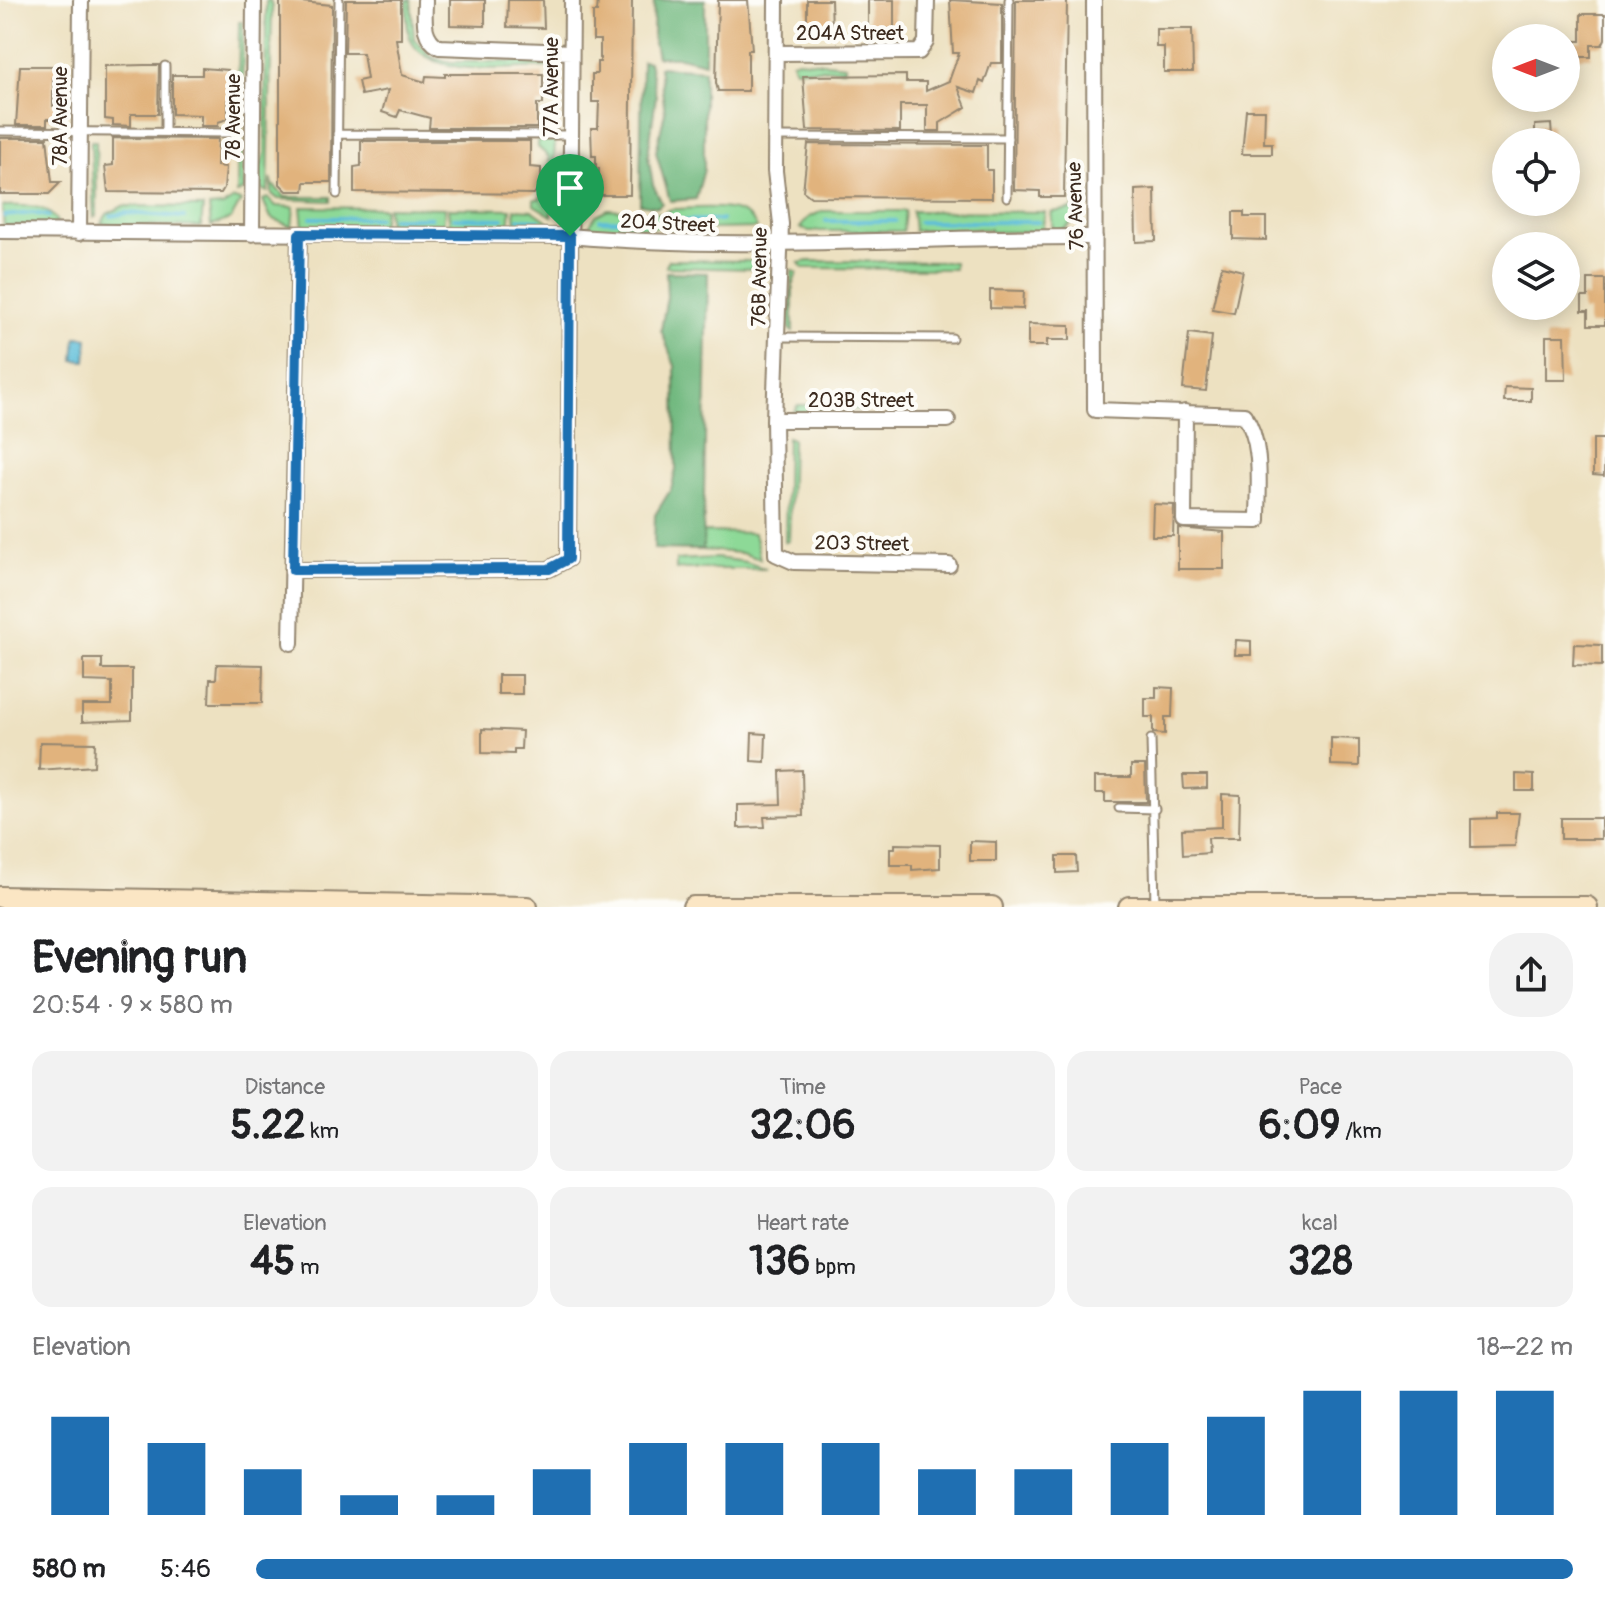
<!DOCTYPE html>
<meta charset="utf-8">
<style>
:root{--surface:#fff;--page:#f2f2f2;--text:#202124;--muted:#757577;--accent:#1f6fb2}
body{margin:0;font-family:Pangolin,sans-serif;background:var(--page);color:var(--text);height:100vh;display:flex;flex-direction:column;font-size:30px;white-space:nowrap}
*{box-sizing:border-box;margin:0}
p{font-size:26px;color:var(--muted)}
.icon{flex:none;width:44px;height:44px;fill:none;stroke:currentColor;stroke-width:2;stroke-linecap:round;stroke-linejoin:round}
.map{position:relative;height:907px;overflow:hidden}
.panel{display:flex;flex-direction:column;background:var(--surface);flex:1}
.panel>*{flex:none}
.needle{width:52px;rotate:270deg}
.buttons{position:absolute;left:1492px;top:24px;display:grid;gap:16px}
.buttons a{display:grid;place-items:center;width:88px;height:88px;border-radius:50%;background:var(--surface);box-shadow:0 4px 20px #0003;font-size:40px}
.pin{position:absolute;display:grid;place-items:center;width:68px;height:68px;color:#fff;margin:-82px -34px;border-radius:50% 50% 50% 0;rotate:-45deg;box-shadow:0 0 8px #0007}
.pin .icon{rotate:45deg}
.round{display:grid;place-items:center;flex:none;width:84px;height:84px;border-radius:32px;background:var(--page)}
.summary{display:flex;align-items:center;justify-content:space-between;height:136px;padding:0 32px}
h1{font-size:44px;font-weight:700;line-height:60px}
.metrics{display:grid;grid-template-columns:repeat(3,1fr);gap:12px;height:136px;padding:8px 32px}
.metrics div{display:grid;align-content:center;border-radius:20px;background:var(--page);text-align:center}
.metrics b{font-size:40px;font-weight:700}
.metrics small{font-size:22px;font-weight:400}
.metrics p{font-size:22px}
.chart{height:224px;padding:16px 32px}
.chart p{display:flex;justify-content:space-between}
.chart svg{width:100%;height:144px;margin-top:8px;stroke:var(--accent);stroke-width:6}
ul{padding:0 32px;list-style:none;font-size:26px}
li{display:grid;grid-template-columns:128px 96px 1fr;align-items:center;height:60px}
li i{height:20px;border-radius:10px;background:var(--accent)}
.map>svg:first-child{display:block}
.green{fill:#8dd997;stroke:#64825a;stroke-width:2}
.forest{fill:#72b980;stroke:#56724f;stroke-width:2}
.water{fill:#5bbdd9;stroke:#4b747c;stroke-width:2}
.lines{fill:none;stroke-linecap:round;stroke-linejoin:round}
.stream{stroke:#5bbdd9;stroke-width:4}
.building{fill:#e1b37d}
.lane-casing{stroke:#948670;stroke-width:11}
.street-casing{stroke:#948670;stroke-width:18}
.secondary-casing{stroke:#948670;stroke-width:24}
.lane{stroke:#fff;stroke-width:7}
.street{stroke:#fff;stroke-width:14}
.secondary{stroke:#fbe6c4;stroke-width:20}
.route-casing{stroke:#fff;stroke-width:16}
.route{stroke:#1f6fb2;stroke-width:10}
.labels{text-anchor:middle;stroke-width:8;stroke-linejoin:round;paint-order:stroke}
.street-label{font-size:20px;fill:#3b2a1e;stroke:#fdfcf7}
</style>
<div class="map">
<svg width="1605" height="907" viewBox="0 0 1605 907">
<rect width="100%" height="100%" fill="#fdfcf7"/>
<filter id="ink" filterUnits="userSpaceOnUse"><feTurbulence type="fractalNoise" baseFrequency=".0125" numOctaves="2"/><feDisplacementMap in="SourceGraphic" scale="16" xChannelSelector="R" yChannelSelector="G"/><feConvolveMatrix kernelMatrix="1 2 1 2 8 2 1 2 1" color-interpolation-filters="sRGB"/></filter>
<filter id="wash" filterUnits="userSpaceOnUse"><feTurbulence type="fractalNoise" baseFrequency=".006" numOctaves="4" result="noise"/><feDisplacementMap in="SourceGraphic" scale="32" xChannelSelector="R" yChannelSelector="G"/><feGaussianBlur stdDeviation="1.8" result="paint"/><feColorMatrix in="noise" values="0 0 0 0 0 0 0 0 0 0 0 0 0 0 0 0 0 1.4 0 .05"/><feComposite in="paint" operator="in"/></filter>
<g filter="url(#wash)">
<rect width="100%" height="100%" fill="#ede1c1"/>
<!-- green -->
<path class="green" d="M266,0h4l2,8 -4,184 -7,-3 -1,-21 5,-15z
M407,0h4l3,39 19,19 18,4h102l-3,5c-37,0 -124,13 -140,-29 -4,-12 -3,-26 -3,-38z
M239,22h4l-1,134 2,34 -7,3z
M798,60l47,5v4h-50l-3,-7z
M91,141h5l1,74 -3,2z
M538,141h17l-3,75 -18,-11v-6h5l10,-12v-30l-11,-10z
M271,179l2,6 12,12h46v4l-53,-2 -6,-5z
M1075,193l8,2c-3,18 -10,34 -30,37l-2,-20 22,-3z
M268,198l8,8 18,1 -2,20 -21,-9 -8,-18z
M234,199l7,2 -10,18 -20,7 -2,-19 14,-1z
M2,206c21,0 46,-4 56,18l-54,2z
M123,206l80,1 -2,20 -100,-3 6,-10z
M301,207l83,1 -2,20 -79,-1z
M387,207l58,1 -2,20h-54z
M448,208l63,1 -2,20h-59z
M515,209l17,1 19,13 -10,5h-25z
M608,209l52,4v14l-63,2 -8,-3 7,-11z
M672,209c25,0 74,-9 85,19l-89,2 -2,-19z
M822,211h83l-2,20h-94l-9,-3 8,-10z
M912,211l133,1 -3,20h-52v-3l-76,2z
M668,260l81,1 8,1 -3,7 -88,-2z
M809,261l145,1v7l-151,-1 -4,-5z
M792,270l5,3 -4,11v48l-4,-3z
M798,405h61l8,4 -68,4 -5,-2z
M787,437l5,2 -3,102 -4,1z
M703,532l51,1 6,26 -19,-6 -38,-3z
M716,558l30,4 20,7h-90v-9z"/>
<!-- forest -->
<path class="forest" d="M654,0h51v63l-25,-6h-23l-4,-19z
M642,61l7,1 7,34 -8,59 5,30 9,18 -4,4 -18,-3z
M659,67l45,3v99l-8,30 -26,2 -14,-49 9,-40z
M666,272l42,1 -5,277 -49,-1 1,-34 16,-26 5,-19 -1,-104 -14,-36 6,-33z"/>
<!-- water -->
<path class="water" d="M76,337l12,1 -2,23 -12,-1z"/>
<g class="lines">
<!-- stream -->
<path class="stream" d="M4,216l29,-3 15,3
M111,216l15,-3 58,4
M311,218h67
M392,218h39
M454,218l49,1
M519,219l20,1
M600,220l54,1
M668,221l54,-1
M826,221h69
M918,222h120"/>
</g>
<g id="blocks">
<!-- building -->
<path class="building" d="M280,0l52,5 -1,177h-26l-1,9h-17l-7,-7z
M346,0h55v39h-5l6,36 23,7 1,-6 19,1v-3h98v30h-6v24h-108l1,-10 -30,-8 -3,7 -15,-5 6,-22 -27,5 -3,-14 9,-2 -4,-26h-18z
M450,0h35v26l-35,-1z
M508,0h35l1,28 -37,-1z
M598,0h34l-2,195h-31v-27h-3v-12h-4l-1,-28h7l1,-26h-7v-28h5v-12h3v-22h-7v-28h4z
M718,0h30l4,50h-4v41h-30l-2,-8z
M807,0h24l1,29 -25,1z
M868,0h26v29l-26,1z
M950,0l52,3v60h-11l-7,20 -4,-2 -4,12 -18,-6 8,20 -26,16v8h-13v-26h-27v26l-93,-1 -4,-54 103,-1v7h20v9l23,-10 10,-28h-6z
M1016,0h51l-3,197h-24v-6l-26,-1z
M1581,14h24v25l-3,6h-11v12h-15v-16h5z
M1156,29h36l1,43h-29v-25h-8z
M144,65h15l-1,49h-27v12l-18,-1v-5l-8,-1v-53z
M20,66h39v11h-6v29h5v13h-11v6h-31z
M202,68l26,2v49l-10,3v4h-17v-11l-29,-1v-39h30z
M1246,110h19l-1,33h8v11h-30z
M1551,124l1,13 -17,1v-13z
M0,138h47l5,44h9l-12,12h-49z
M113,138l105,1 -1,27 9,1 -2,21 -3,5 -113,-1 -3,-26 8,-1z
M361,141h169v26l11,1v16l-7,10 -180,-2v-25l7,-1z
M808,144l179,1v25h5v28l-181,-1 -8,-6z
M1155,189l1,52 -20,1 -1,-52z
M1233,212h11v5h22v23l-33,-1z
M1222,266l21,5 -9,42 -22,-4z
M1588,279h17v46h-17v-14h-6v-14h6z
M990,290l34,1 -1,18 -33,-1z
M1028,324l42,1v15h-23v6h-19z
M1189,333l23,3 -6,55 -23,-2z
M1546,336h19l1,44h-20z
M1505,387l26,1v13h-27z
M1593,439h12l-1,37 -11,-1z
M1153,504l21,1 -1,31h-21z
M1178,528l46,4v37h-46z
M1236,640l15,1v14h-16z
M1574,644l28,1v21l-29,-1z
M84,659h18v10h30v51l-50,2v-17h30v-23l-28,-1z
M217,664l46,1 -1,38h-53l1,-24h6z
M498,675h24v19h-24z
M1156,687l17,1 -1,29h-7v17l-12,-1v-16h-8v-19h11z
M482,729l40,2 -1,18h-7v5l-32,-1z
M752,733l14,1 -1,28 -14,-1z
M1331,738l28,1v27l-28,-1z
M40,742l55,1 -1,23 -55,4z
M1131,765h14l1,37h-41v-9h-10v-16h36z
M802,770l1,46 -39,1 1,10 -27,1v-23l43,-1 -1,-33z
M1516,774l18,1v16h-18z
M1183,775h24v13l-23,1z
M1222,794l18,1 -1,43h-31l1,15 -26,2 -1,-26 40,-2z
M1497,813h22l-4,33 -44,1v-28l26,-1z
M1561,818h40v21h-40z
M970,841l26,1v19h-26z
M895,844l45,1v23l-28,2v-5h-22v-17h5z
M1057,856h19l1,16 -20,1z"/>
</g>
</g>
<g filter="url(#ink)">
<use href="#blocks" fill-opacity="0" stroke="#948670" stroke-width="2"/>
<g class="lines">
<defs>
<path id="lane" d="M0,131l232,2
M165,132v-66
M337,134l234,1
M774,137l234,1
M337,194l2,-194
M1007,197l2,-197
M778,337l174,1
M1151,739l4,165
M1119,808l36,1"/>
<path id="street" d="M425,0c0,18 -4,37 14,47l132,5
M776,0l-1,171 6,53 -7,196 2,134 18,8 155,3
M1094,0l1,410 149,5c20,28 14,73 14,106l-74,-1 1,-108
M776,53l143,-1 7,-10 1,-42
M0,231l570,5c175,16 350,0 525,1
M79,233l2,-233
M252,234l2,-234
M774,420h174
M293,570l256,-1 19,-10 4,-559
M291,643l8,-409"/>
<path id="secondary" d="M0,897l527,10
M693,907h299
M1129,907h458"/>
</defs>
<!-- lane casing -->
<use href="#lane" class="lane-casing"/>
<!-- street casing -->
<use href="#street" class="street-casing"/>
<!-- secondary casing -->
<use href="#secondary" class="secondary-casing"/>
<!-- lane -->
<use href="#lane" class="lane"/>
<!-- street -->
<use href="#street" class="street"/>
<!-- secondary -->
<use href="#secondary" class="secondary"/>
</g>
</g>
<g class="lines" filter="url(#ink)">
<defs>
<path id="route" d="M299,234l271,2 -2,323 -19,10 -256,1z"/>
</defs>
<!-- route casing -->
<use href="#route" class="route-casing"/>
<!-- route -->
<use href="#route" class="route"/>
</g>
<g class="labels">
<!-- street labels -->
<g class="street-label">
<text x="850" y="40">204A Street</text>
<text transform="translate(551 87) rotate(-90)" y="7">77A Avenue</text>
<text transform="translate(60 116) rotate(-90)" y="7">78A Avenue</text>
<text transform="translate(233 117) rotate(-90)" y="7">78 Avenue</text>
<text transform="translate(1075 206) rotate(-92)" y="7">76 Avenue</text>
<text transform="translate(668 223) rotate(3)" y="7">204 Street</text>
<text transform="translate(759 277) rotate(-89)" y="7">76B Avenue</text>
<text x="861" y="407">203B Street</text>
<text transform="translate(862 543) rotate(1)" y="7">203 Street</text>
</g>
</g>
</svg>
<div class="buttons">
<a><svg class="needle" viewBox="-14 -14 28 28"><path d="M0-13l5 13h-10z" fill="#e53935"/><path d="M0 13l5-13h-10z" fill="#757577"/></svg></a>
<a><svg class="icon" aria-label="locate" viewBox="0 0 24 24"><circle cx="12" cy="12" r="6"/><path d="M12 2v4M12 18v4M2 12h4M18 12h4"/></svg></a>
<a><svg class="icon" aria-label="layers" viewBox="0 0 24 24"><path d="M12 4l9 5-9 5-9-5zM3 14l9 5 9-5"/></svg></a>
</div>
<div class="pin" style="left:570px;top:236px;background:#1e9e55"><svg class="icon" aria-label="arrive" viewBox="0 0 24 24"><path d="M6 21V4h12l-3 4 3 4H6"/></svg></div>
</div>
<section class="panel">
<div class="summary"><div><h1>Evening run</h1><p>20:54 · 9 × 580 m</p></div><a class="round"><svg class="icon" aria-label="share" viewBox="0 0 24 24"><path d="M12 15V3M7 8l5-5 5 5M5 13v7h14v-7"/></svg></a></div>
<div class="metrics">
<div><p>Distance</p><b>5.22<small> km</small></b></div>
<div><p>Time</p><b>32:06</b></div>
<div><p>Pace</p><b>6:09<small> /km</small></b></div>
</div>
<div class="metrics">
<div><p>Elevation</p><b>45<small> m</small></b></div>
<div><p>Heart rate</p><b>136<small> bpm</small></b></div>
<div><p>kcal</p><b>328</b></div>
</div>
<div class="chart"><p><span>Elevation</span>18–22 m</p>
<svg viewBox="0 0 160 44" preserveAspectRatio="none"><path d="M5 44V14M15 44V22M25 44V30M35 44V38M45 44V38M55 44V30M65 44V22M75 44V22M85 44V22M95 44V30M105 44V30M115 44V22M125 44V14M135 44V6M145 44V6M155 44V6"/></svg>
</div>
<ul>
<li><b>580 m</b>5:46<i style="width:100%"></i></li>
</ul>
</section>
